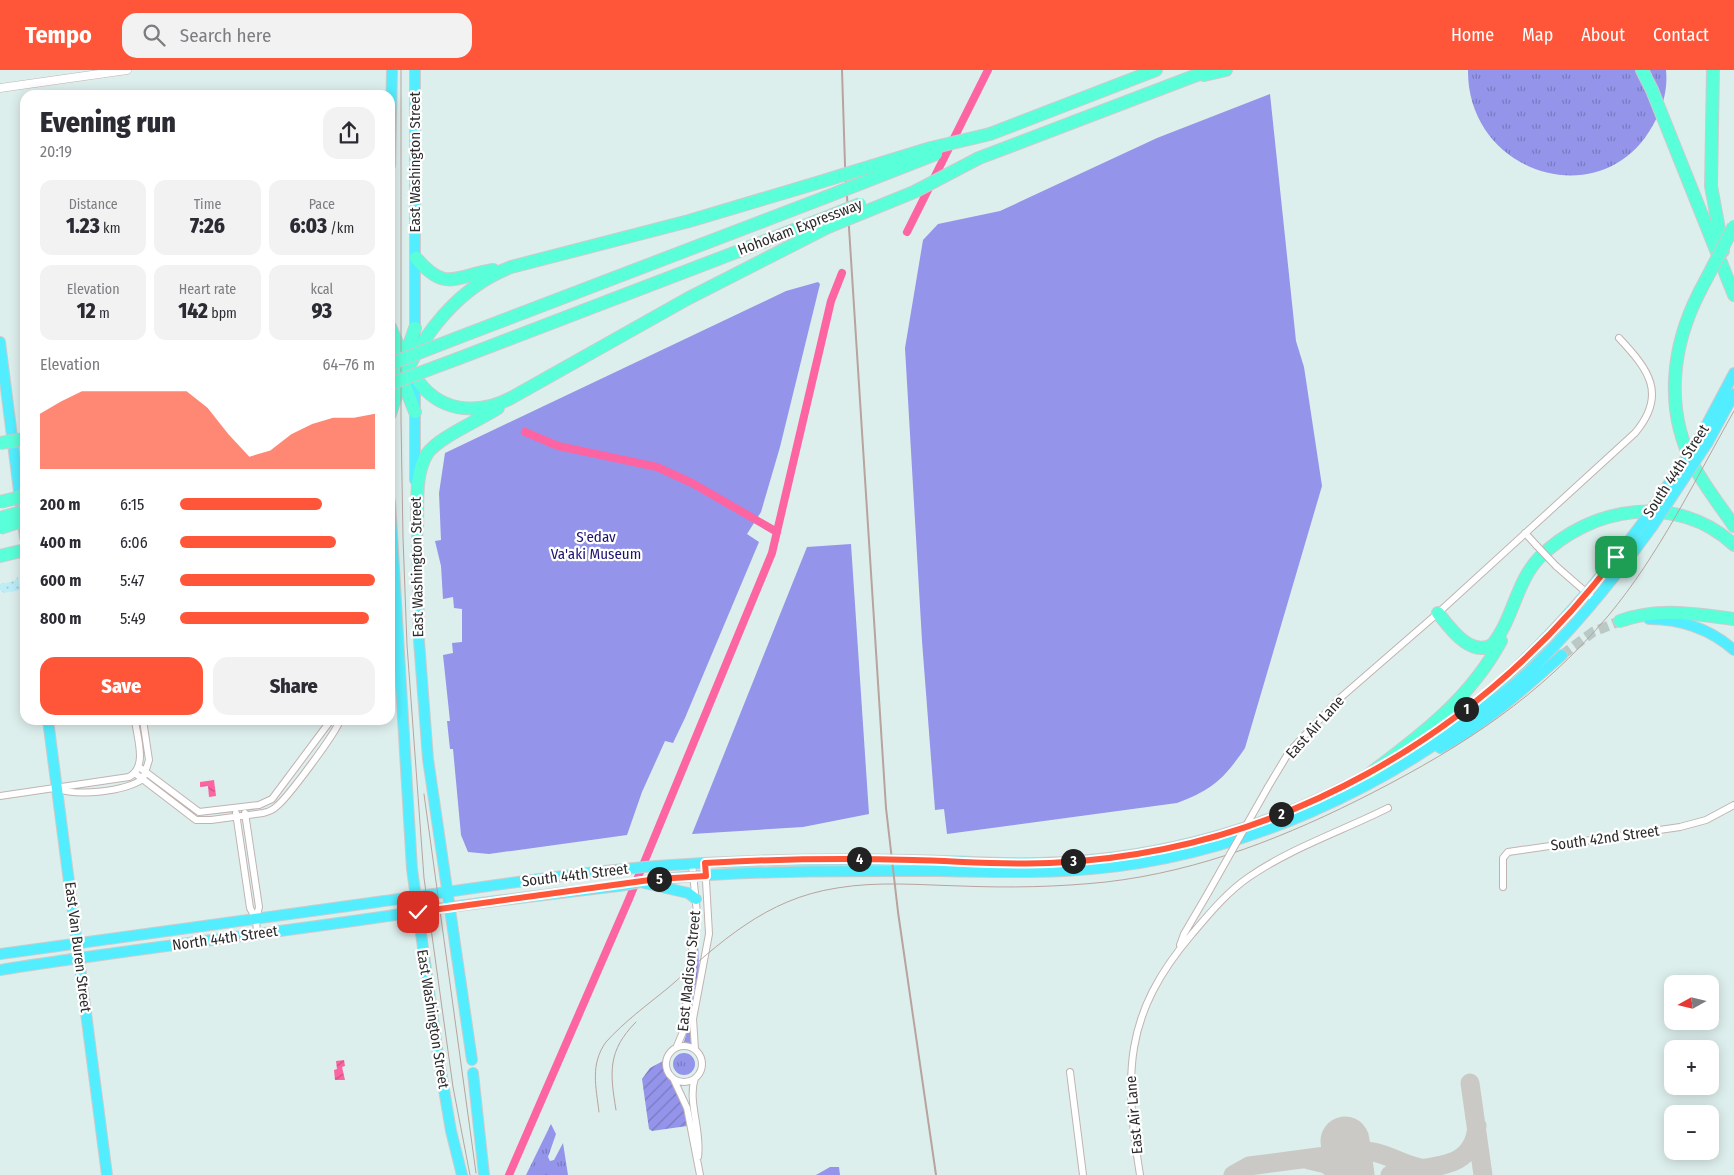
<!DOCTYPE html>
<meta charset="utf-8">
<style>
:root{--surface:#fff;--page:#f2f2f3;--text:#2b2b33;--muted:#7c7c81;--accent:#ff563a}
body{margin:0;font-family:"Fira Sans Condensed",sans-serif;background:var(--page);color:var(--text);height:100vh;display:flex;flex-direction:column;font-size:19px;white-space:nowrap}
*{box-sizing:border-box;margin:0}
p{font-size:16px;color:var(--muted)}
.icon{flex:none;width:28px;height:28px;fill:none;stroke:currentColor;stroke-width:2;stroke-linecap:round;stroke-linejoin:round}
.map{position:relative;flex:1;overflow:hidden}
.sheet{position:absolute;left:20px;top:20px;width:375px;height:635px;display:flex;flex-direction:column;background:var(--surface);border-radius:15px;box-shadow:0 2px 12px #0003}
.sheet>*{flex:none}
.needle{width:32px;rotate:262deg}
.buttons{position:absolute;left:1664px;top:905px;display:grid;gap:10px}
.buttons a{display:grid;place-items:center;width:55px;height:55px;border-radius:10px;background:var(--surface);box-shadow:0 2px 12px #0003;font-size:25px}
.pin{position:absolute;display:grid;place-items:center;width:42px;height:42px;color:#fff;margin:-21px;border-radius:10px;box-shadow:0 2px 8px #0006}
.km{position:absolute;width:25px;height:25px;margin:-12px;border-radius:50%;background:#222;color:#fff;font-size:14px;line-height:25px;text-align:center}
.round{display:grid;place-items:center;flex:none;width:52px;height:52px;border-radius:15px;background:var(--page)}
.overview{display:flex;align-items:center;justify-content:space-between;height:85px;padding:0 20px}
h1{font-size:28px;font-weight:800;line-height:38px}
.metrics{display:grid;grid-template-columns:repeat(3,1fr);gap:8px;height:85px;padding:5px 20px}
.metrics div{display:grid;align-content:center;border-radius:12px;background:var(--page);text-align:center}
.metrics b{font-size:21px;font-weight:800}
.metrics small{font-size:14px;font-weight:400}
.metrics p{font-size:14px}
.chart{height:140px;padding:10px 20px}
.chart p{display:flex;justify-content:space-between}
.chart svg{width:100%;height:90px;margin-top:5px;fill:var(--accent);opacity:.7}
.action{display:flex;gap:10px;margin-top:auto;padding:10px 20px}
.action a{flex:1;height:58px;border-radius:15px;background:var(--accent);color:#fff;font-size:20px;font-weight:800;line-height:58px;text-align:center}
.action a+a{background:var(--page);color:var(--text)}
ul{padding:0 20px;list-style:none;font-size:16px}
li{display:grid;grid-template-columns:80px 60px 1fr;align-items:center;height:38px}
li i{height:12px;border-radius:6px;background:var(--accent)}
header{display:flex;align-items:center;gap:30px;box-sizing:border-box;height:70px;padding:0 25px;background:var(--accent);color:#fff}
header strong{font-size:24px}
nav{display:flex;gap:28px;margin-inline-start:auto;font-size:18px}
.search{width:350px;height:45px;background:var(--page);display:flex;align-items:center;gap:12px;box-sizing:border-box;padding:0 18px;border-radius:15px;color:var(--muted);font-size:19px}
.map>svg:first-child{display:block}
.grass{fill:url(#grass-tufts)}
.sand{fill:url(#sand-dots)}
.park{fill:#9494eb}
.garden{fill:url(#garden-furrows)}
.water{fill:url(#water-waves)}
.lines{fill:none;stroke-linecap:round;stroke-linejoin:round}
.canal{stroke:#fc65a2;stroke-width:8}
.taxiway{stroke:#cac9c6;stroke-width:19}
.runway{stroke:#cac9c6;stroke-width:49}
.primary-tunnel{stroke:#bac8c6;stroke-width:10;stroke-dasharray:10 5;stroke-linecap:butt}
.minor-casing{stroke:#c1b3b1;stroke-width:8}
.tertiary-casing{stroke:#c1b3b1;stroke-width:9}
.primary-casing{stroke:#ccc;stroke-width:12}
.motorway-casing{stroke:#ccc;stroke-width:14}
.minor{stroke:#fff;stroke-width:6}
.tertiary{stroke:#fff;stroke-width:8}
.primary{stroke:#52eeff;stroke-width:10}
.motorway{stroke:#58ffd8;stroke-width:12}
.tram{stroke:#b8a39e;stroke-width:1}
.rail{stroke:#b8a39e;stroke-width:2}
.minor-bridge-casing{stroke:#c1b3b1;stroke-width:8;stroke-linecap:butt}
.primary-bridge-casing{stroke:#ccc;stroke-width:12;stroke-linecap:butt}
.motorway-bridge-casing{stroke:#ccc;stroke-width:14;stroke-linecap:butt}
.minor-bridge{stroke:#fff;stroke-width:6}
.primary-bridge{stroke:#52eeff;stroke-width:10}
.motorway-bridge{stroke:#58ffd8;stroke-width:12}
.route-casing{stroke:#fff;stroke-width:10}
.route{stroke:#ff563a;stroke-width:6}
.labels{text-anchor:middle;stroke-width:4.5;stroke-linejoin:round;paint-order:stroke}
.street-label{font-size:15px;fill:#2c2c2c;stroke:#fff}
.park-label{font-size:15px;fill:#1e1372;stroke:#fff}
</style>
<header>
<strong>Tempo</strong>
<div class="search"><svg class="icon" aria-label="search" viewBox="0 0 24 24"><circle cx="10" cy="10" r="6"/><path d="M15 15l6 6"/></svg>Search here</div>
<nav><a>Home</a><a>Map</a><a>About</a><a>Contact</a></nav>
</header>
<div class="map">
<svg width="1734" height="1105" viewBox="0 0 1734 1105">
<defs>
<pattern id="grass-tufts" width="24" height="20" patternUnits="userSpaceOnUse" patternTransform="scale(1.25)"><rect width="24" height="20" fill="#9494eb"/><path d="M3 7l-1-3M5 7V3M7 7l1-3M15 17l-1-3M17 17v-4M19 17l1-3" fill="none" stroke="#7979bf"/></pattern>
<pattern id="sand-dots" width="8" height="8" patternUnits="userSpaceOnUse" patternTransform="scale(1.25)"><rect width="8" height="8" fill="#bdedf7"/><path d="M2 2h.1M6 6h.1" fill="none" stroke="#a3cbd4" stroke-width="1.8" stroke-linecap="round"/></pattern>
<pattern id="garden-furrows" width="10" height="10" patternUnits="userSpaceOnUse" patternTransform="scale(1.25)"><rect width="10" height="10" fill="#9494eb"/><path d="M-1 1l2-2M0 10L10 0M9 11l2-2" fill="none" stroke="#7979bf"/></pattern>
<pattern id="water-waves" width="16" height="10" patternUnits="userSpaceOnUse" patternTransform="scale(1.25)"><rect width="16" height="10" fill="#fc65a2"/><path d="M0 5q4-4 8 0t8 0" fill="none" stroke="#cc5384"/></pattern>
</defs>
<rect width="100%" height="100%" fill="#ddefed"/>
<!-- grass -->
<path class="grass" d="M1468,0h198c2,19 -3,38 -13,55 -50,92 -186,49 -185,-55z
M698,873l1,27 -10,49 2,25 -7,-2 4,-14z
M673 994a11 11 0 1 1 22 0a11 11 0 1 1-22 0Z
M551,1054l5,10 -8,23 2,4 4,-1 9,-17 5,32h-42z
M830,1097h9l1,8h-24z"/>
<!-- sand -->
<path class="sand" d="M18,507l2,13 -16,3 -4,-3v-6l14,-3z"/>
<!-- park -->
<path class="park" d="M1270,24l26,247 8,26 18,119 -77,262c-21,31 -33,42 -68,55l-230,31 -3,-25 -9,1 -13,-169 -17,-293 18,-108 15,-16 62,-13 157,-73z
M818,212l2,2 -40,163 -19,65 -14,22 12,8 -74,176 -12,25 -8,-2 -23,51 -15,43 -138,19 -21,-2 -7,-17 -8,-86h-3l-3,-28h3l-7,-66 10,-2 -1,-10 10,-1v-33l-8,-1 -1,-11 -10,2 -2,-33 -6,-25 6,-1 -2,-47 6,-40 341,-162z
M851,474l18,270 -66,13 -111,7 115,-287z"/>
<!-- garden -->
<path class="garden" d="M663,991c1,14 9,19 15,30 6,11 7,23 9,35l-35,5 -3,-2 -7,-50 8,-11z"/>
<!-- water -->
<path class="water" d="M214,710l2,16 -7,1 -1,-11 -8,1v-5z
M344,990l1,6 -3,1 3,13h-10l-1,-10 3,-1 -1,-8z"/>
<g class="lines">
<!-- canal -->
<path class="canal" d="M907,162l81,-162
M525,362l33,14 99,21 35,16 85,49
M509,1105l120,-276 143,-346 59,-252 11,-28"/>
<!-- taxiway -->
<path class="taxiway" d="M1470,1013l13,92
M1309,1090l17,4 15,11
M1233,1105l16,-9 114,-15c23,0 41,16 64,18
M1390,1105c35,-12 83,0 87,-49"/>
<!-- runway -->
<path class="runway" d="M1345,1071l5,34"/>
<!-- primary-tunnel -->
<path class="primary-tunnel" d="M1562,585l31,-23 27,-11"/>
<defs>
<path id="minor" d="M1525,463l12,13
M1556,496l39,34
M139,697l60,45 60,-7 13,-6 59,-79
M136,704l60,46h15l52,-7c5,-1 10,-3 14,-7 11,-9 59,-73 63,-86
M1268,717l21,-35 50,-53 99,-86 197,-180c33,-39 13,-64 -16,-95
M57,719c22,7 66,3 86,-10l6,-19 -6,-40
M0,726l129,-19c19,-10 8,-39 6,-57
M236,743l14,95 6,11
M245,743l14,94 -3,12 1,14
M1503,817v-29l5,-6 172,-25 26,-7 28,-15
M1180,875l4,-11 24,-41
M666 994a18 18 0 1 1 36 0a18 18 0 1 1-36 0Z
M677,976l8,-19 2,-38 10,-76 -5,-49
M695,979l-2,-30 16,-85 -4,-71
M1070,1002l13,103
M695,1008c-8,23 7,53 3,79
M674,1010l13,28 13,67
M1140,1105c-16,-101 -17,-160 52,-241 17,-20 35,-42 57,-57 42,-29 93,-46 139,-69"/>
<path id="tertiary" d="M0,18l127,-18"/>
<path id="primary" d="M415,0v265
M390,95l2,-95
M0,272l25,196
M1700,367l34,-64
M1708,372l26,-48
M415,410v-106
M390,432l22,367 25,179 14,83 11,44
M417,454l2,117 9,118 44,301
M1649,549c31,0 61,10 85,31
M48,650l59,455
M1440,678c45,-24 84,-59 122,-93
M1409,680c89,-51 173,-146 234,-228
M644,813l44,10 8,6
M0,884c125,-18 251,-35 377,-52 93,-13 185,-28 279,-36 85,-6 169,-8 253,-6 57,1 113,6 169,1 105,-8 210,-41 301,-93
M0,900c138,-22 277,-37 415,-58 68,-10 136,-18 204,-26 15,-2 29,-6 44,-7 91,-9 184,-8 276,-8 42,1 84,2 125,0 169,-8 335,-84 460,-195 48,-44 90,-97 128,-149
M473,1003l11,102"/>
<path id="motorway" d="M1642,0l10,20 82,205
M1713,0l-2,116 12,65
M1204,5l22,-5
M990,64l166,-64
M979,88l231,-88
M416,188c30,35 39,18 77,12
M1700,221c-29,56 -36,120 -5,177 11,20 26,39 39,58
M390,257c9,20 18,43 32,59 23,27 59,28 89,12l176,-99 141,-72
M457,268l369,-141
M390,285l7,10 18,47
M457,289l368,-141
M403,293l12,-35
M390,344c19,-62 59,-123 121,-147l178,-46 131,-39
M417,460c1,-23 -3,-55 10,-76 10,-16 53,-34 71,-46
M0,486l25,-6
M1438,543c12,15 32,44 54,32 21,-25 24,-63 47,-87 51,-52 139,-66 195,-13
M1620,551c39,-14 74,-7 114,-2
M1372,702c51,-38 98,-74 129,-131"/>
</defs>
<!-- minor casing -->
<use href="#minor" class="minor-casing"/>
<!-- tertiary casing -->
<use href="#tertiary" class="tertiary-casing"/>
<!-- primary casing -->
<use href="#primary" class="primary-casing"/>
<!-- motorway casing -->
<use href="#motorway" class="motorway-casing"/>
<!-- minor -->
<use href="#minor" class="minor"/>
<!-- tertiary -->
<use href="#tertiary" class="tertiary"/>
<!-- primary -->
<use href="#primary" class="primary"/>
<!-- motorway -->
<use href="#motorway" class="motorway"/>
<!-- tram -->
<path class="tram" d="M401,0v350l2,118 4,107 17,233 29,209 17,88
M424,724l52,379
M616,1040c-6,-37 -9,-59 20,-88
M599,1042c-3,-25 -9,-48 7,-70 18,-20 41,-37 62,-54 53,-46 97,-89 169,-100 41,-7 84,-3 124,-2 48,2 97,1 145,-4 95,-11 182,-46 266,-89 93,-48 167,-96 236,-177 51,-61 87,-136 126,-205"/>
<!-- rail -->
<path class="rail" d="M842,0l3,95 41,643 12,104 38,263"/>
<defs>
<path id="minor-bridge" d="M1537,476l19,20
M1208,823l60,-106"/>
<path id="primary-bridge" d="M1643,452l57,-85
M1652,457l56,-85"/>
<path id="motorway-bridge" d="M820,112l111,-34 59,-14
M826,127l110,-43
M825,148l35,-14
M828,157l86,-35 65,-34
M1700,221l34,-65
M390,294l67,-26
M390,314l67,-25
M0,373l25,-4
M0,432l25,-6
M0,448l25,-7
M0,458l25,-8"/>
</defs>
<!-- minor-bridge casing -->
<use href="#minor-bridge" class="minor-bridge-casing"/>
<!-- primary-bridge casing -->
<use href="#primary-bridge" class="primary-bridge-casing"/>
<!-- motorway-bridge casing -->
<use href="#motorway-bridge" class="motorway-bridge-casing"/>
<!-- minor-bridge -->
<use href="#minor-bridge" class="minor-bridge"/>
<!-- primary-bridge -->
<use href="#primary-bridge" class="primary-bridge"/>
<!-- motorway-bridge -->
<use href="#motorway-bridge" class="motorway-bridge"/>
</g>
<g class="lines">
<defs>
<path id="route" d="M418,842l239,-33 49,-3 -1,-13c69,-4 138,-5 208,-3 45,1 91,5 137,3 228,-10 429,-126 566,-306"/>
</defs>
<!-- route casing -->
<use href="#route" class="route-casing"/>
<!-- route -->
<use href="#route" class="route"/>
</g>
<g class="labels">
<!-- street labels -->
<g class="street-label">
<text transform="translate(415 92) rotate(-90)" y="5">East Washington Street</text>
<text transform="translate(800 157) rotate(-21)" y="5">Hohokam Expressway</text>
<text transform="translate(1676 401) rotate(-57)" y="5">South 44th Street</text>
<text transform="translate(417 497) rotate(-91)" y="5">East Washington Street</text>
<text transform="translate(1315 657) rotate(-48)" y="5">East Air Lane</text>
<text transform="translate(1605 768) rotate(-8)" y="5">South 42nd Street</text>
<text transform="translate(575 805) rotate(-7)" y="5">South 44th Street</text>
<text transform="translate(225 868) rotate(-8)" y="5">North 44th Street</text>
<text transform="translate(78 877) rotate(83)" y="5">East Van Buren Street</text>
<text transform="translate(689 901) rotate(-84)" y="5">East Madison Street</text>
<text transform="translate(433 949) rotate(81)" y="5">East Washington Street</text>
<text transform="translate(1134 1045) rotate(-95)" y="5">East Air Lane</text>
</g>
<!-- park labels -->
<g class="park-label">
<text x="596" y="472">S'edav<tspan x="596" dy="17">Va'aki Museum</tspan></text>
</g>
</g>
</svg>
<div class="buttons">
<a><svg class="needle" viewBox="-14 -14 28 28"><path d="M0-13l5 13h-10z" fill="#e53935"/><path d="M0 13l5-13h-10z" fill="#7c7c81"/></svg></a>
<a>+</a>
<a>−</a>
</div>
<div class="pin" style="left:1616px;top:487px;background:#1e9e55"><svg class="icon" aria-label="arrive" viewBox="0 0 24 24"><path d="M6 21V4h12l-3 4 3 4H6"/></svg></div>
<div class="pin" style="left:418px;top:842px;background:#d93025"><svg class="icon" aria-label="check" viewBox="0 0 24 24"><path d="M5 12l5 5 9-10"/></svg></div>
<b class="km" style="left:1466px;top:639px">1</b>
<b class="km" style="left:1281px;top:744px">2</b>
<b class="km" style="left:1073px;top:791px">3</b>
<b class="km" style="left:859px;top:789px">4</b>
<b class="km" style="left:659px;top:809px">5</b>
<section class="sheet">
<div class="overview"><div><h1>Evening run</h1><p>20:19</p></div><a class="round"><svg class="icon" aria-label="share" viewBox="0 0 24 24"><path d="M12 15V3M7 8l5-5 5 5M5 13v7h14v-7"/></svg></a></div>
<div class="metrics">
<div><p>Distance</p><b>1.23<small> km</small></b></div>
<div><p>Time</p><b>7:26</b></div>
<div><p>Pace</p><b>6:03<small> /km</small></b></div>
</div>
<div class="metrics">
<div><p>Elevation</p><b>12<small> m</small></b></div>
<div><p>Heart rate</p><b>142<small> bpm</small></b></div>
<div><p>kcal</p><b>93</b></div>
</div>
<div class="chart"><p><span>Elevation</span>64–76 m</p>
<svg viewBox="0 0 160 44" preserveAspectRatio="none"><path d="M0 44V17L10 11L20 6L30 6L40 6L50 6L60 6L70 6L80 14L90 27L100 38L110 35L120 27L130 22L140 19L150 19L160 17V44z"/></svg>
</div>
<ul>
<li><b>200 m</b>6:15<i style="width:73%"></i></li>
<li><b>400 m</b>6:06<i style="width:80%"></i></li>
<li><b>600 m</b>5:47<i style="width:100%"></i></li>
<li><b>800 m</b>5:49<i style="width:97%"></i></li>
</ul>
<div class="action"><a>Save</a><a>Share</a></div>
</section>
</div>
